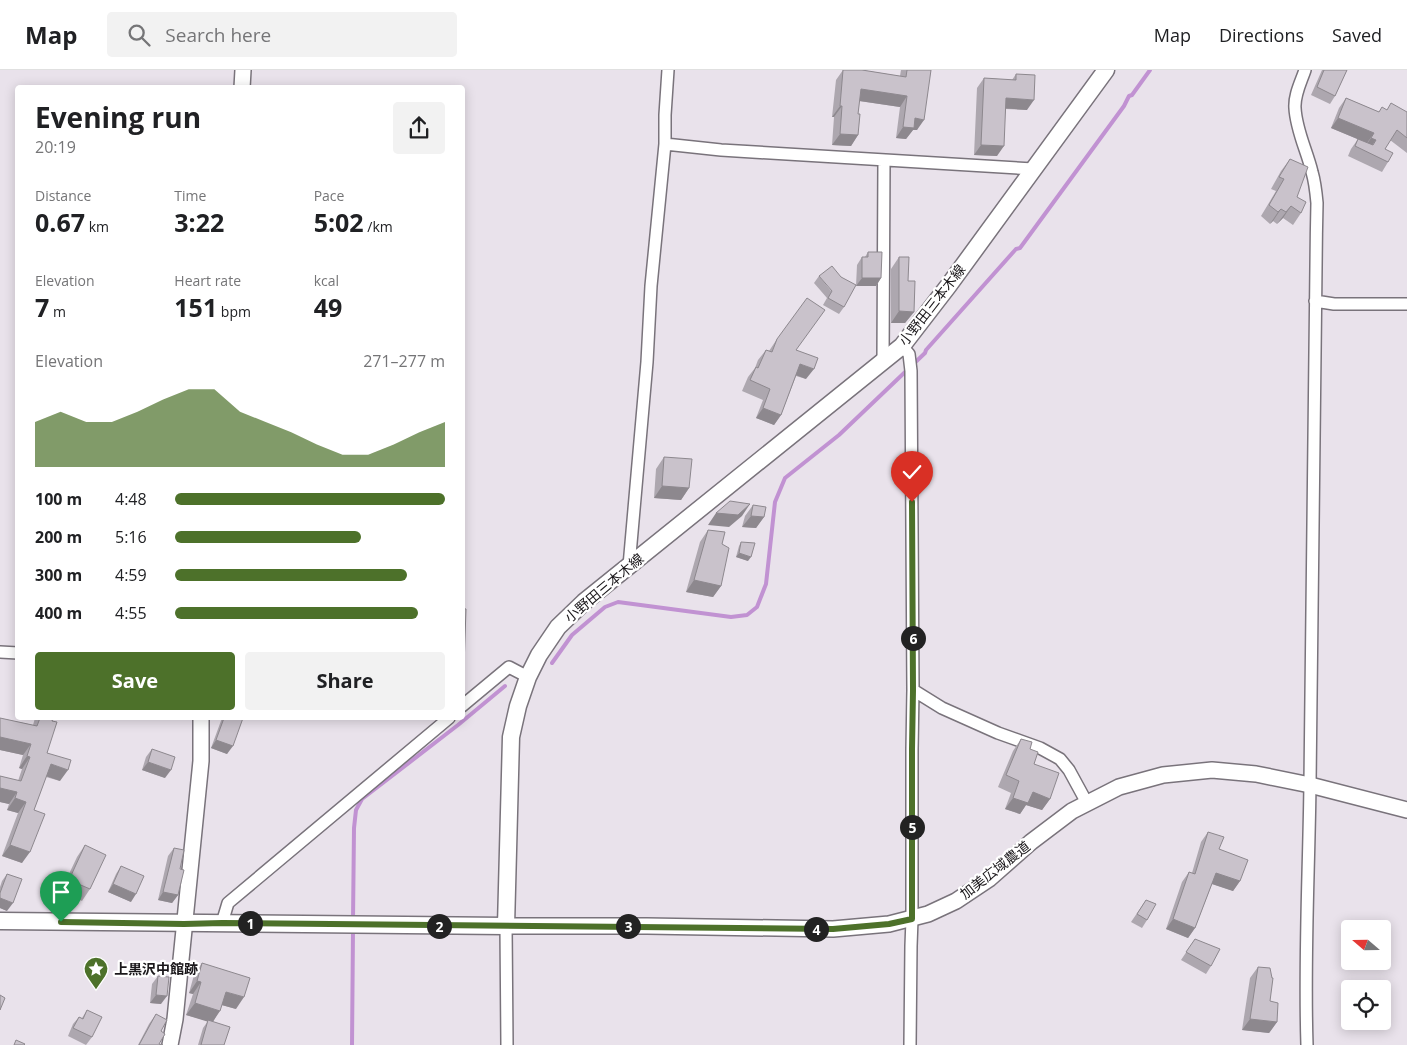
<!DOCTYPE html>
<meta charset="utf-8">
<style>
:root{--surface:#fff;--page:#f2f2f2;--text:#202124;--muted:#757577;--line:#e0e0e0;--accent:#4d712a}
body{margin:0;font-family:"Open Sans","Noto Sans JP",sans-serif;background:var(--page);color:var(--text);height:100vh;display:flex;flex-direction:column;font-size:19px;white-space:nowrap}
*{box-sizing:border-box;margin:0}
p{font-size:16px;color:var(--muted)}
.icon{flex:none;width:28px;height:28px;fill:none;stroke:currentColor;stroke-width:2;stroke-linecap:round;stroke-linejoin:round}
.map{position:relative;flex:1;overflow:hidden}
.side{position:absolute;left:15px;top:15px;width:450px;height:635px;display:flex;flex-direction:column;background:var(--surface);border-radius:5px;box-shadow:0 2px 12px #0003}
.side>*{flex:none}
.needle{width:32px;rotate:290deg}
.tools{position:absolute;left:1341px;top:850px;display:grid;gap:10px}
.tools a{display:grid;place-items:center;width:50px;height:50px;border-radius:5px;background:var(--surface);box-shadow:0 2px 12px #0003;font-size:25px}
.pin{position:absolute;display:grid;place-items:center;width:42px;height:42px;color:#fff;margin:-51px -21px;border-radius:50% 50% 50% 0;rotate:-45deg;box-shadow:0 0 5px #0007}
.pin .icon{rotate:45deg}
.km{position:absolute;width:25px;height:25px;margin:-12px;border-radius:50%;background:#222;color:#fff;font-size:14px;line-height:25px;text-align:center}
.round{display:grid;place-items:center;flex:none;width:52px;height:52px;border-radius:5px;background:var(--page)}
.overview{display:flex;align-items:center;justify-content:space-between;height:85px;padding:0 20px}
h1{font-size:28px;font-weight:700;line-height:38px}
.stats{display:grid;grid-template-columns:repeat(3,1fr);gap:8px;height:85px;padding:5px 20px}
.stats div{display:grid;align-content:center}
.stats b{font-size:25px;font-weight:700}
.stats small{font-size:14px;font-weight:400}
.stats p{font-size:14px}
.chart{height:140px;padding:10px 20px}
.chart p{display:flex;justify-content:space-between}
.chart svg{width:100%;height:90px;margin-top:5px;fill:var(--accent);opacity:.7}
.button{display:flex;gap:10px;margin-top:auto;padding:10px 20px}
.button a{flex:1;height:58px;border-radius:5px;background:var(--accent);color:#fff;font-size:20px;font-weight:700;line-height:58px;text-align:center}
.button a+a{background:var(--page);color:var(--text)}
ul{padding:0 20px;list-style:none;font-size:16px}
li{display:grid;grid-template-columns:80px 60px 1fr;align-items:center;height:38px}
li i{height:12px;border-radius:6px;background:var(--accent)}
header{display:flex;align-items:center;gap:30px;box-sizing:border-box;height:70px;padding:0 25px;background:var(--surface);border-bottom:1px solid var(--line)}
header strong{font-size:24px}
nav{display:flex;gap:28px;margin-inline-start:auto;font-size:18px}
.search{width:350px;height:45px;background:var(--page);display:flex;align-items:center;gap:12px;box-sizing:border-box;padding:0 18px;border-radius:5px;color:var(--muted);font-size:19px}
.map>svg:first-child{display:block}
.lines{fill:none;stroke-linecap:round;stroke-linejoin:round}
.stream{stroke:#c192d2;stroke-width:4}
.minor-casing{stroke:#79737b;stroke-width:14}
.tertiary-casing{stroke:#79737b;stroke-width:18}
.secondary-casing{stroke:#79737b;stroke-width:19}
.minor{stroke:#fff;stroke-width:11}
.tertiary{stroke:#fff;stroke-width:15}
.secondary{stroke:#fff;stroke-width:16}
.wall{fill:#ada7af}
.shaded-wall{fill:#8d888e}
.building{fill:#c9c2cb;stroke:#8d888e}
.route-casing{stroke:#fff;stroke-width:10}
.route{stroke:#4d712a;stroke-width:6}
.labels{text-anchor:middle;stroke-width:4.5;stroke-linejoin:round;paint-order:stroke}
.street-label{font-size:14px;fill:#1a171a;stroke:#fff}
.poi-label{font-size:14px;font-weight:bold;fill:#1a171a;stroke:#fff;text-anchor:start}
</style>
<header>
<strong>Map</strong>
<div class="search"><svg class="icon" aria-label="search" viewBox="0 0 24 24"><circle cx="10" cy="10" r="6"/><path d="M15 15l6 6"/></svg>Search here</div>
<nav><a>Map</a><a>Directions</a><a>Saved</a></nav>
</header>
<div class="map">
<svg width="1407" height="975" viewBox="0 0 1407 975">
<rect width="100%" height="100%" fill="#e9e2eb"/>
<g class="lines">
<!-- stream -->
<path class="stream" d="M552,593l20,-28 33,-28 13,-5 113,15 16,-2 10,-8 9,-23 9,-82 10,-24 54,-43 86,-82 1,-3 90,-101 4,-1 104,-142 5,-10 3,-1 18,-25
M353,850l1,-92 2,-18 6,-11 96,-74 47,-39
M352,975l1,-115"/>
<defs>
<path id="minor" d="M1305,0c-4,12 -11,25 -10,38 1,22 12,43 17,64 3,10 4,20 5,31 -4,193 -5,386 -7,580 -1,87 -6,175 -3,262
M665,74l56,6 312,19
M1315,231l19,3h73
M902,276l7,8 2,17 2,319 -1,59v170l-1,27 -1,99
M883,291l1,-201
M629,496l18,-204 4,-76 14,-142v-29l3,-45
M0,582l18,1
M913,620l29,18 56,25 42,15 20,11 9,11 18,33
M462,636l47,-39 19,10
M222,853l6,-20 221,-185
M506,856l1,119"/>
<path id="tertiary" d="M242,18l1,-18
M506,856h141l186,3 56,-5 39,-10 28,-13 33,-22 42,-37 41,-31 47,-24 44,-12 49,-5 44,4 54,11 97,25
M170,975l5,-26 26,-258v-43"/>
<path id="secondary" d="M0,851l506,5 5,-189 7,-31 10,-29 11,-22 19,-28 26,-25 318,-256 47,-61 157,-215"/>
</defs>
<!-- minor casing -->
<use href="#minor" class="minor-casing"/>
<!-- tertiary casing -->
<use href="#tertiary" class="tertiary-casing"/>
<!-- secondary casing -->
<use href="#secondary" class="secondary-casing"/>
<!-- minor -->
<use href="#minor" class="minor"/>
<!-- tertiary -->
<use href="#tertiary" class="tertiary"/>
<!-- secondary -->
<use href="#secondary" class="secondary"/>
</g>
<!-- wall -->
<path class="wall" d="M843,0h19l38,6 1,-6h30l-14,60h-4l-7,9 -10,-1 4,-31 -41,-6 -1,13v21l-7,11 -19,-1 2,-28h-2l4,-37z
M1322,0h25l-12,26 -5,8 -19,-9z
M1016,4l11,36 -21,-1 -9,47 -23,-1 3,-67 7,-10 28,2z
M1346,28l33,14 8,-2 20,2v41l-17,-13 -5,9 3,13 -6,10 -34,-16 3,-7 7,-10 9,4 -36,-15 8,-20z
M1290,89l7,38 4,16 -8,12 -10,-7 -6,6 -4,-3 -3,3 -9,-8 15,-25 -5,-2 10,-18z
M868,182l13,26 -5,8h-20l1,-21 5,-8h3z
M899,187l9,24 6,31 -9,11h-14v-54z
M819,206l25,31 -5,7 -16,-9 4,-7 -13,-15z
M777,269l19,11 10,29 -10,-3 -15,39 -7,10 -18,-7 7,-18 -21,-9 6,-14 7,-9 3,-8 8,-10 3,1z
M664,387l25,31 -8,12 -27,-2 2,-29z
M753,435l11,12 -8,11 -14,-1 3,-11z
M708,460l14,14 -1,42 -8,11 -27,-5 14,-50z
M741,472l7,19 -12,-4 3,-11z
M0,648l33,7 2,-7h18l-6,35 13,28 -14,-4 -12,33 -12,53 -20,-7 16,-43 -11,-3 2,-6 -9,-2v-26l18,5 4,-12 -3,-1 4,-13 -23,-5z
M222,648h21l-16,36 -16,-6z
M1021,669l9,10 4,15 16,35 -8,11 -16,-5 -6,9 -15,-5 6,-16 -13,-6 15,-36z
M152,679l13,29 -23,-8 4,-13z
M1208,762l11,17 21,32 -7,10 -21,-7 -17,44 -7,10 -22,-9 16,-47 7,-10 3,1 9,-31z
M85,775l5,44 -8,12 -21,-10 16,-34z
M174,778l6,21 -2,26 -6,8 -14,-3 10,-44z
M121,796l10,36 -23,-10 8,-18z
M7,804v37l-7,-3v-21l2,-6z
M1146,830l1,20 -5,8 -11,-6z
M1195,869l16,27 -5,8 -25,-14z
M202,893l34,46 -14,-4 -9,17 11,23h-26l5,-17 5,-7 -22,-6 7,-21 -4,-1 5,-18z
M1258,897l19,55 -8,11 -27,-3 8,-52z
M158,906l3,28 -11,-1 2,-19z
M87,940l5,27 -6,8 -18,-9 5,-12 6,-7 3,1z
M156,944l5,17 -2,13 4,1h-25l11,-21z"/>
<!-- shaded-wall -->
<path class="shaded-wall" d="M861,19l46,7 -7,11 -47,-7z
M1006,28l28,2 -7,10 -28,-2z
M840,36h2l-8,11h-2z
M915,48l9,2 -7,10h-4l-7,9 -10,-1 7,-11z
M1338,48l36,15 -7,10 -36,-15z
M840,64l18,1 -7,11 -19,-1z
M1371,68l5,2 -7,9 -4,-2z
M981,75l23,1 -7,10 -23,-1z
M1291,136l-8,12 -6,6 9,-12z
M1281,139l-8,12 -3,3 8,-12z
M862,208h19l-5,8h-20z
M899,241l15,1 -9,11h-14z
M800,294l14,5 -8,10 -13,-5z
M763,338l18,7 -7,10 -18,-7z
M662,416l27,2 -8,12 -27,-2z
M750,434l-8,12 -13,11 -21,-2 8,-12z
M751,446l13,1 -8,11 -14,-1z
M739,483l12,4 -3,4 -12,-4z
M694,510l27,6 -8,11 -27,-5z
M0,667l31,7 -8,11 -23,-5z
M216,670l17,6 -6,8 -16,-6z
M27,686l3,1 -8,12 -3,-1z
M148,692l23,8 -6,8 -23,-8z
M51,694l17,6 -8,11 -17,-6z
M0,718l17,4 -8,12 -9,-2z
M1033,722l17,7 -8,11 -16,-5 -6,9 -15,-5 8,-11z
M15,728l11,4 -8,11 -11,-3z
M10,775l20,7 -8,11 -20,-7z
M1216,803l24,8 -7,10 -24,-8z
M113,814l23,10 -5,8 -23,-10z
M163,822l15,3 -6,8 -14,-3z
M0,828l13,5 -6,8 -7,-3z
M1173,849l22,9 -7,10 -22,-9z
M197,911l4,1 -8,12 -4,-1z
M226,922l18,5 -8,12 -18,-5z
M156,925l11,1 -6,8 -11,-1z
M195,933l25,8 -8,12 -26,-8z
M1250,949l27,3 -8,11 -27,-3z"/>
<!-- building -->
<path class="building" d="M843,0h19l44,7 1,-7h24l-7,50 -9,-2 -1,10 -11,-1 4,-31 -46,-7 -3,25h2l-2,21 -18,-1 2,-28h-2z
M1324,0h23l-12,26 -18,-9z
M1016,4l19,1 -1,25 -28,-2 -2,48 -23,-1 3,-67 32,2z
M1346,28l33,14 3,-5 5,3 4,-7 16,9v26l-10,-8 -12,19 8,4 -5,9 -33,-16 3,-7 15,6 3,-5 -5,-2 3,-5 -36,-15z
M1290,89l18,8 -11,30 9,5 -5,11 -10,-7 -5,6 -5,-3 -3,3 -9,-7 15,-26 -5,-2z
M868,182h14l-1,26h-19v-21h6z
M899,187h10l-1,24h7l-1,31 -15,-1z
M832,196l9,11 15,8 -12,22 -16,-9 4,-7 -13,-15z
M807,228l18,12 -29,40 22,8 -4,11 -14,-5 -19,51 -18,-7 7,-19 -20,-9 6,-13 2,1 8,-18 6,2 5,-13z
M664,387l28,2 -3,29 -27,-2z
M730,431l20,3 -12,11 -22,-2z
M753,435l13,2 -2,10 -13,-1z
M708,460l17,2 -3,12 7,4 -8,38 -27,-6z
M741,472l14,1 -4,14 -12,-4z
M462,538l4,1 -2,58h-2z
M0,648l37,8 3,-8h13l-1,3 5,1 -10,31 24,7 -3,10 -17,-6 -17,46 11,4 -15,38 -20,-7 16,-43 -11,-4 2,-6 -17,-4v-12l21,5 9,-24 -3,-1 4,-12 -31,-7z
M224,648h19l-10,28 -17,-6z
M1021,669l11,3 -2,7 8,3 -4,12 25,9 -9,26 -17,-7 -5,11 -15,-5 6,-17 -13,-6z
M152,679l23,8 -4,13 -23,-8z
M1208,762l16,5 -5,12 29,11 -8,21 -24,-8 -21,55 -22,-9 16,-47 6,2z
M85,775l21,10 -16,34 -21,-9z
M174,778l10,2 -4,19 4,1 -6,25 -15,-3z
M121,796l23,10 -8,18 -23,-10z
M7,804l15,5 -9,24 -13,-5v-5z
M1146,830l10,4 -9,16 -10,-6z
M1195,869l25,10 -9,17 -25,-14z
M202,893l48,15 -6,19 -18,-5 -6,19 -25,-8 6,-21 -4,-1z
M1258,897l12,1 2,10h1l-3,23 8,2 -1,19 -27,-3z
M158,906l11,1 -2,19 -11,-1z
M0,925l5,3 -5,12z
M87,940l15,7 -10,20 -19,-9 6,-11 4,2z
M156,944l11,6 -6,11 4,3 -6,10 4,1h-24z
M208,950l22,7 -6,18h-23z
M16,970l9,4 -1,1h-10z"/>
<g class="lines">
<defs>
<path id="route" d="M61,852l123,2 38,-1 611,6 56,-5 23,-5v-170l1,-59 -1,-188"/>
</defs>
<!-- route casing -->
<use href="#route" class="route-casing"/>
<!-- route -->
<use href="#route" class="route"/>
</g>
<!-- icons -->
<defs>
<symbol id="sight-pin" viewBox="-11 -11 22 30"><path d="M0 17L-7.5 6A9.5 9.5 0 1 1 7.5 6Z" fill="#4d712a" stroke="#fff"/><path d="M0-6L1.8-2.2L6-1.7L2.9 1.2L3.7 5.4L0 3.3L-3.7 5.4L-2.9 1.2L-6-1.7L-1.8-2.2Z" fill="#fff"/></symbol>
</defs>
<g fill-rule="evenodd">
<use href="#sight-pin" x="82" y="885" width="28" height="38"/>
</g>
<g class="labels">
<!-- street labels -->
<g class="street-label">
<text transform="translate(932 235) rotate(-52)" y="5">小野田三本木線</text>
<text transform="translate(604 518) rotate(-40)" y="5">小野田三本木線</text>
<text transform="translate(995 800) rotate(-38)" y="5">加美広域農道</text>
</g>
<!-- poi labels -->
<g class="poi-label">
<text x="114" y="904">上黒沢中館跡</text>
</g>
</g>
</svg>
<div class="tools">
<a><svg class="needle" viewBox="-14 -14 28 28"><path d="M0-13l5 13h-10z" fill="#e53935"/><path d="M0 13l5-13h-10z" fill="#757577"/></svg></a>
<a><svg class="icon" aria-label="locate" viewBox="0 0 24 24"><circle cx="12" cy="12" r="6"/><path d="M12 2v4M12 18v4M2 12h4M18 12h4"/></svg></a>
</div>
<div class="pin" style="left:61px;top:852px;background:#1e9e55"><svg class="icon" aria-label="arrive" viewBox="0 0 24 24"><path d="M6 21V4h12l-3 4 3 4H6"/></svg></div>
<div class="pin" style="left:912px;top:432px;background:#d93025"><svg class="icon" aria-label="check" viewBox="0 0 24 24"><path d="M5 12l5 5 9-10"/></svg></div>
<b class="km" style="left:250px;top:853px">1</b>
<b class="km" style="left:439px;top:856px">2</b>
<b class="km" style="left:628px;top:856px">3</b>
<b class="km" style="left:816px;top:859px">4</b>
<b class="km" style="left:912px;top:757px">5</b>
<b class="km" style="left:913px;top:568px">6</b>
<section class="side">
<div class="overview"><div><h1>Evening run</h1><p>20:19</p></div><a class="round"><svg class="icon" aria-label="share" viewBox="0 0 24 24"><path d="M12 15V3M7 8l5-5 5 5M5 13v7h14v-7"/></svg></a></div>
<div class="stats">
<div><p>Distance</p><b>0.67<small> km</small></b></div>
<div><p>Time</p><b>3:22</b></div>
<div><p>Pace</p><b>5:02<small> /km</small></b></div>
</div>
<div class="stats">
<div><p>Elevation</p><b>7<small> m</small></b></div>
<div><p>Heart rate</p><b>151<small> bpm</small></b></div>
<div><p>kcal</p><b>49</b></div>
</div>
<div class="chart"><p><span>Elevation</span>271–277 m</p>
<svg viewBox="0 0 160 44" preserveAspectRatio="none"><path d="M0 44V22L10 17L20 22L30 22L40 17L50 11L60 6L70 6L80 17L90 22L100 27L110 33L120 38L130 38L140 33L150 27L160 22V44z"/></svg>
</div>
<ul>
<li><b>100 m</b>4:48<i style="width:100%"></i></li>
<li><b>200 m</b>5:16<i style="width:69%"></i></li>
<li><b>300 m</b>4:59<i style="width:86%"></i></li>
<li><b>400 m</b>4:55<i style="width:90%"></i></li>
</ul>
<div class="button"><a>Save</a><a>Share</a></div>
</section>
</div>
